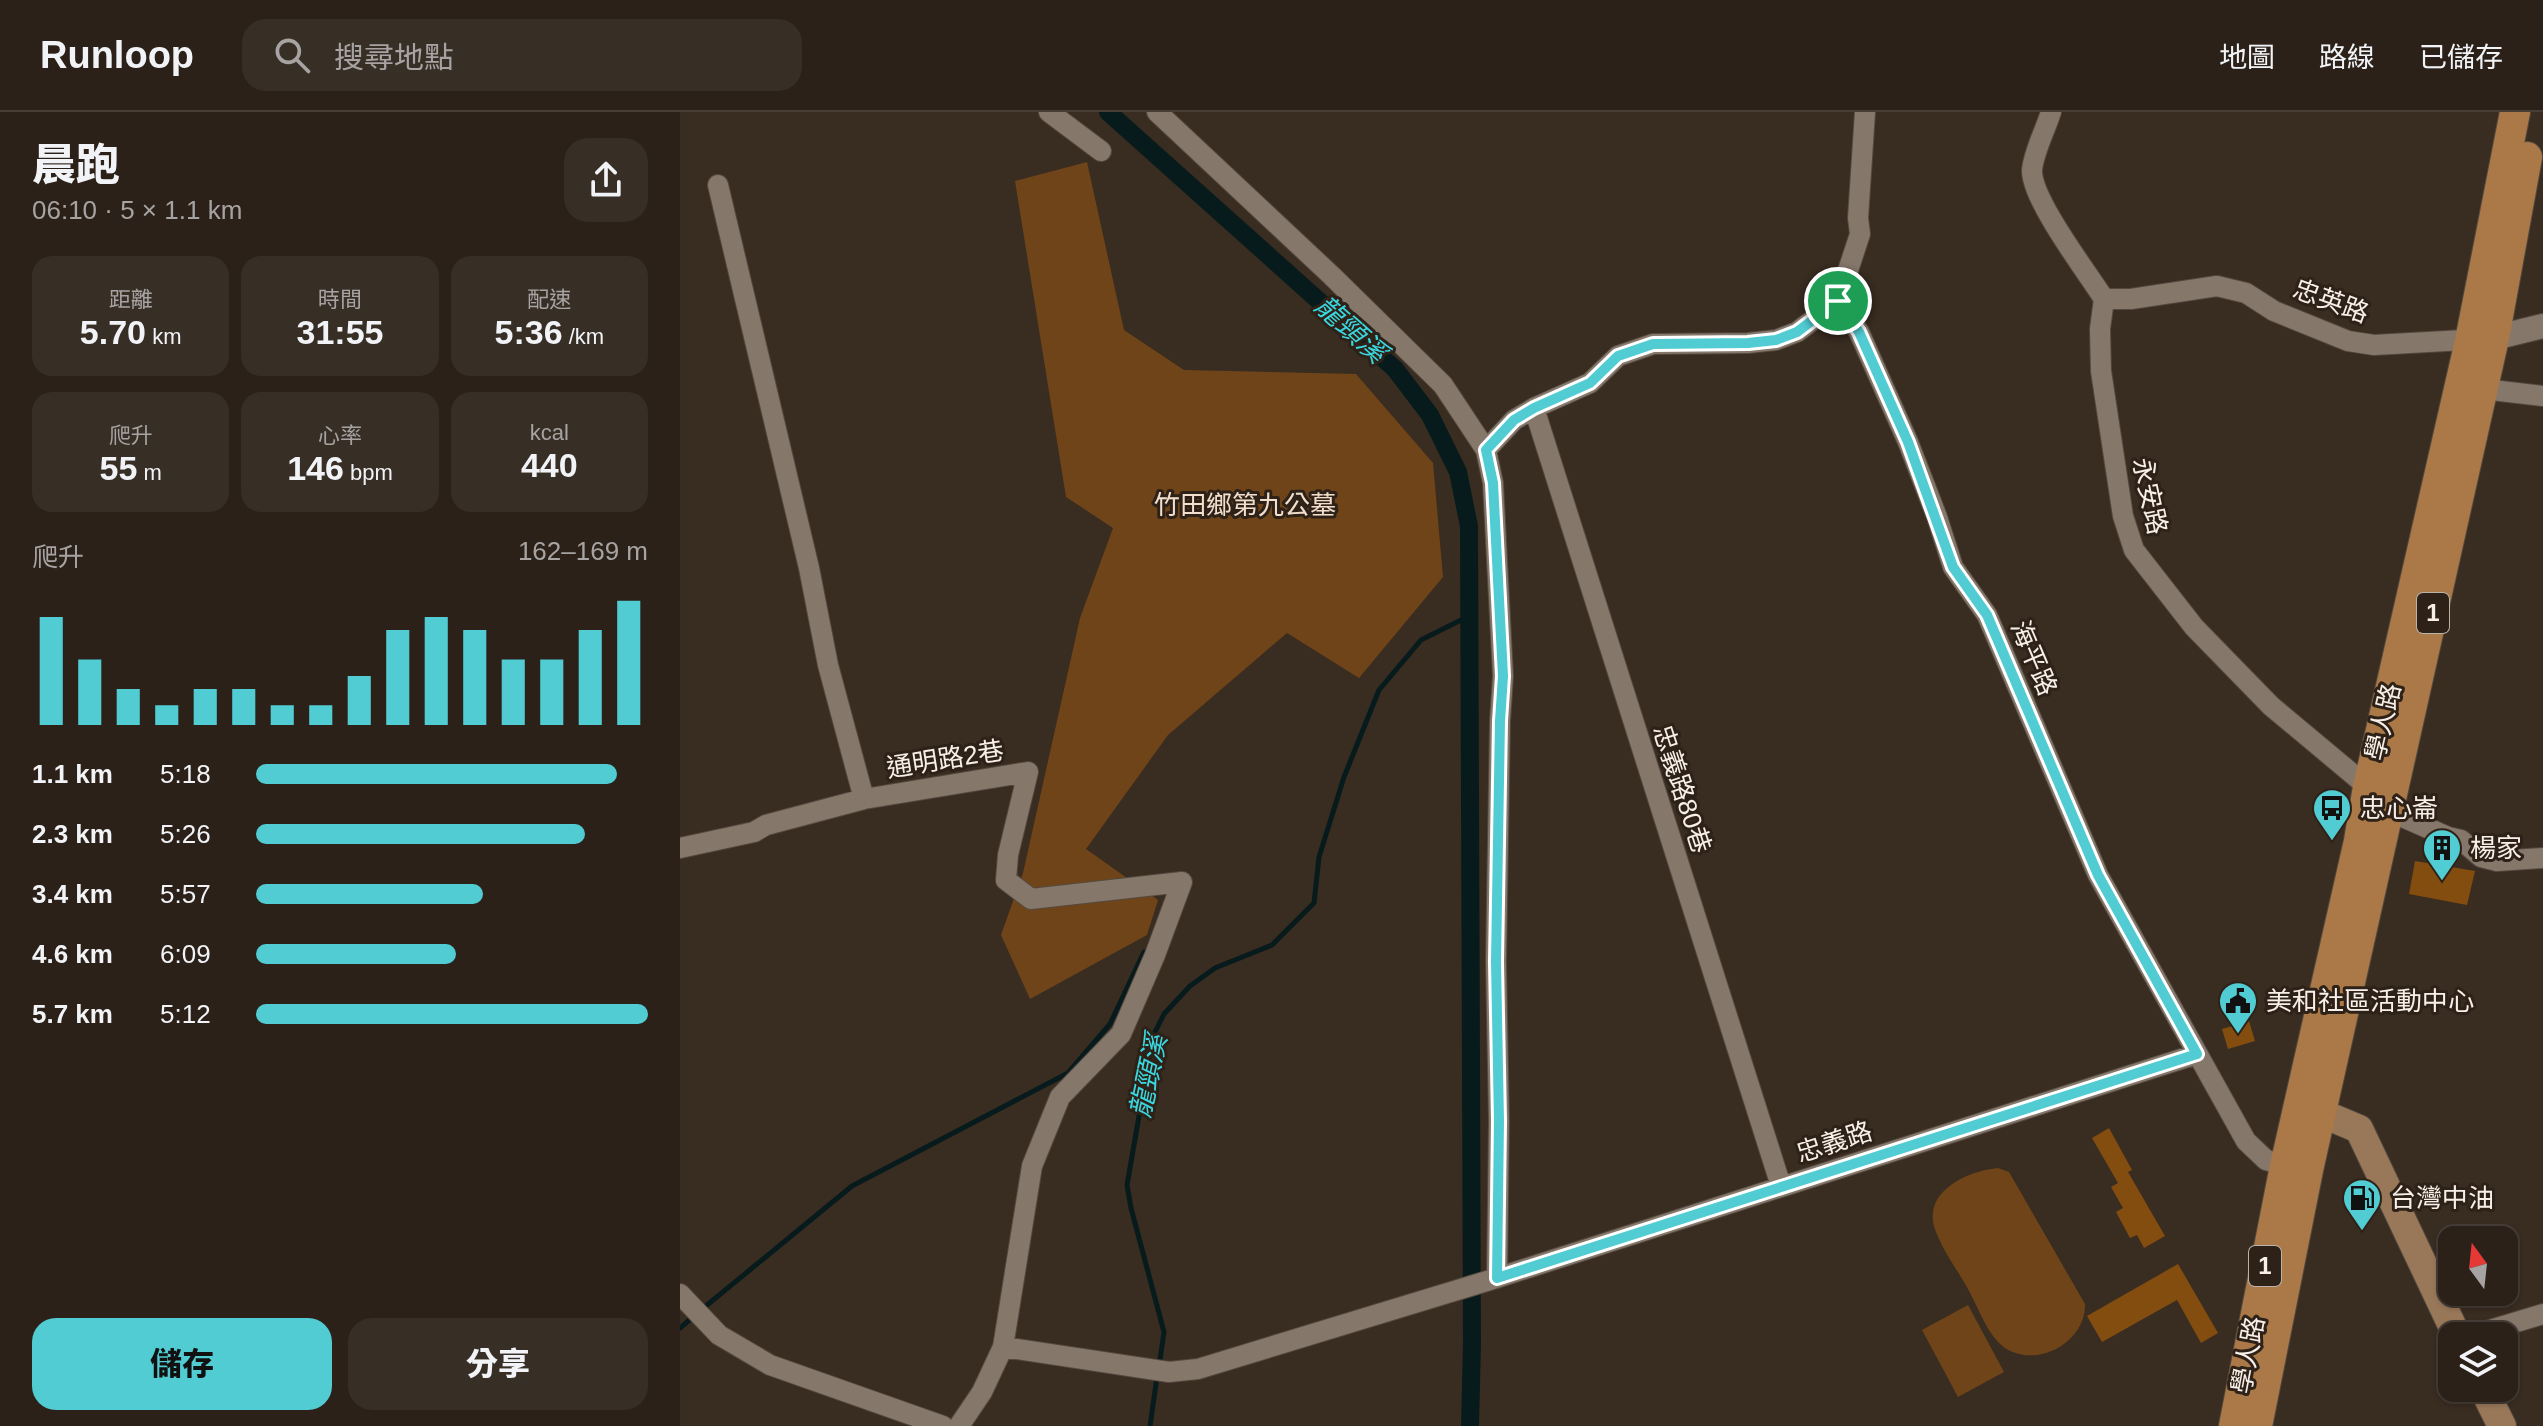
<!DOCTYPE html>
<html lang="zh-TW">
<meta charset="utf-8">
<style>
:root{--surface:#2b2119;--page:#372e26;--text:#f1f3f6;--muted:#a6a3a2;--line:#473e38;--accent:#51ccd3}
body{margin:0;font-family:Helvetica,"Noto Sans TC",sans-serif;background:var(--page);color:var(--text);height:100vh;display:flex;flex-direction:column;font-size:30px;white-space:nowrap}
*{box-sizing:border-box;margin:0}
p{font-size:26px;color:var(--muted)}
.icon{flex:none;width:44px;height:44px;fill:none;stroke:currentColor;stroke-width:2;stroke-linecap:round;stroke-linejoin:round}
.map{position:relative;flex:1;overflow:hidden}
.side{display:flex;flex-direction:column;background:var(--surface);width:680px}
.side>*{flex:none}
.needle{width:52px;rotate:345deg}
.tools{position:absolute;left:1758px;top:1114px;display:grid;gap:16px}
.tools a{display:grid;place-items:center;width:80px;height:80px;border-radius:16px;background:var(--surface);box-shadow:0 2px 6px #0004,0 0 0 2px var(--line);font-size:40px}
.pin{position:absolute;display:grid;place-items:center;width:68px;height:68px;color:#fff;margin:-34px;border:4px solid #fff;border-radius:50%;box-shadow:0 2px 8px #0007}
.round{display:grid;place-items:center;flex:none;width:84px;height:84px;border-radius:24px;background:var(--page)}
.headline{display:flex;align-items:center;justify-content:space-between;height:136px;padding:0 32px}
h1{font-size:44px;font-weight:800;line-height:60px}
.figures{display:grid;grid-template-columns:repeat(3,1fr);gap:12px;height:136px;padding:8px 32px}
.figures div{display:grid;align-content:center;border-radius:20px;background:var(--page);text-align:center}
.figures b{font-size:34px;font-weight:800}
.figures small{font-size:22px;font-weight:400}
.figures p{font-size:22px}
.chart{height:224px;padding:16px 32px}
.chart p{display:flex;justify-content:space-between}
.chart svg{width:100%;height:144px;margin-top:8px;stroke:var(--accent);stroke-width:6}
.primary-button{display:flex;gap:16px;margin-top:auto;padding:16px 32px}
.primary-button a{flex:1;height:92px;border-radius:24px;background:var(--accent);color:#111;font-size:32px;font-weight:800;line-height:92px;text-align:center}
.primary-button a+a{background:var(--page);color:var(--text)}
ul{padding:0 32px;list-style:none;font-size:26px}
li{display:grid;grid-template-columns:128px 96px 1fr;align-items:center;height:60px}
li i{height:20px;border-radius:10px;background:var(--accent)}
header{display:flex;align-items:center;gap:48px;box-sizing:border-box;height:112px;padding:0 40px;background:var(--surface);border-bottom:2px solid var(--line)}
header strong{font-size:38px}
nav{display:flex;gap:44px;margin-inline-start:auto;font-size:28px}
.search{width:560px;height:72px;background:var(--page);display:flex;align-items:center;gap:20px;box-sizing:border-box;padding:0 28px;border-radius:24px;color:var(--muted);font-size:30px}
main{display:flex;flex:1;min-height:0}
.map>svg:first-child{display:block}
.green{fill:#6f4419}
.lines{fill:none;stroke-linecap:round;stroke-linejoin:round}
.stream{stroke:#081b1c;stroke-width:5}
.canal{stroke:#081b1c;stroke-width:18}
.building{fill:#844d10}
.minor-casing{stroke:#54493f;stroke-width:22}
.tertiary-casing{stroke:#54493f;stroke-width:26}
.secondary-casing{stroke:#54493f;stroke-width:30}
.primary-casing{stroke:#54493f;stroke-width:32}
.minor{stroke:#86776b;stroke-width:20}
.tertiary{stroke:#86776b;stroke-width:24}
.secondary{stroke:#997859;stroke-width:28}
.primary{stroke:#ab7947;stroke-width:30}
.route-casing{stroke:#fff;stroke-width:16}
.route{stroke:#51ccd3;stroke-width:10}
.labels{text-anchor:middle;stroke-width:6;stroke-linejoin:round;paint-order:stroke}
.shield{fill:#2e2218;stroke:#bbb2aa;stroke-width:2}
.shield-label{font-size:24px;font-weight:bold;fill:#f7efe8}
.street-label{font-size:26px;fill:#f7efe8;stroke:#2e2218}
.park-label{font-size:26px;fill:#f2decd;stroke:#2e2218}
.poi-label{font-size:26px;fill:#f7efe8;stroke:#2e2218;text-anchor:start}
.water-label{font-size:28px;font-style:italic;fill:#39d7e0;stroke:#2e2218}
</style>
<header>
<strong>Runloop</strong>
<div class="search"><svg class="icon" aria-label="search" viewBox="0 0 24 24"><circle cx="10" cy="10" r="6"/><path d="M15 15l6 6"/></svg>搜尋地點</div>
<nav><a>地圖</a><a>路線</a><a>已儲存</a></nav>
</header>
<main>
<section class="side">
<div class="headline"><div><h1>晨跑</h1><p>06:10 · 5 × 1.1 km</p></div><a class="round"><svg class="icon" aria-label="share" viewBox="0 0 24 24"><path d="M12 15V3M7 8l5-5 5 5M5 13v7h14v-7"/></svg></a></div>
<div class="figures">
<div><p>距離</p><b>5.70<small> km</small></b></div>
<div><p>時間</p><b>31:55</b></div>
<div><p>配速</p><b>5:36<small> /km</small></b></div>
</div>
<div class="figures">
<div><p>爬升</p><b>55<small> m</small></b></div>
<div><p>心率</p><b>146<small> bpm</small></b></div>
<div><p>kcal</p><b>440</b></div>
</div>
<div class="chart"><p><span>爬升</span>162–169 m</p>
<svg viewBox="0 0 160 44" preserveAspectRatio="none"><path d="M5 44V11M15 44V24M25 44V33M35 44V38M45 44V33M55 44V33M65 44V38M75 44V38M85 44V29M95 44V15M105 44V11M115 44V15M125 44V24M135 44V24M145 44V15M155 44V6"/></svg>
</div>
<ul>
<li><b>1.1 km</b>5:18<i style="width:92%"></i></li>
<li><b>2.3 km</b>5:26<i style="width:84%"></i></li>
<li><b>3.4 km</b>5:57<i style="width:58%"></i></li>
<li><b>4.6 km</b>6:09<i style="width:51%"></i></li>
<li><b>5.7 km</b>5:12<i style="width:100%"></i></li>
</ul>
<div class="primary-button"><a>儲存</a><a>分享</a></div>
</section>
<div class="map">
<svg width="1863" height="1314" viewBox="0 0 1863 1314">
<rect width="100%" height="100%" fill="#392c21"/>
<!-- green -->
<path class="green" d="M407,50l37,168 60,40 172,4 77,89 10,114 -84,101 -72,-45 -119,102 -82,114 72,51 -11,35 -117,64 -29,-64 22,-62 57,-255 33,-90 -47,-31 -51,-316z
M1318,1056l11,4 76,132c1,38 -48,65 -80,44 -17,-12 -26,-39 -36,-57 -10,-19 -25,-38 -33,-59 -16,-40 31,-61 62,-64z
M1288,1193l36,67 -46,25 -36,-67z"/>
<g class="lines">
<!-- stream -->
<path class="stream" d="M21,1198l151,-124 216,-113 42,-49 34,-72
M0,1216l14,-12
M479,1255l5,-35 -33,-124 -4,-23 26,-149 11,-22 26,-28 25,-18 57,-23 42,-42 5,-46 25,-80 35,-87 42,-50 48,-24
M470,1314l7,-49"/>
<!-- canal -->
<path class="canal" d="M428,0l287,257 35,46 28,57 11,54 3,817 -2,83"/>
</g>
<!-- building -->
<path class="building" d="M1735,749l60,10 -8,34 -58,-11z
M1569,909l6,20 -27,8 -6,-20z
M1429,1016l23,42 -4,2 37,64 -21,12 -7,-13 -7,3 -14,-26 7,-4 -12,-21 7,-4 -26,-45z
M1498,1152l40,69 -17,10 -24,-43 -75,42 -15,-26z"/>
<g class="lines">
<defs>
<path id="minor" d="M369,0l52,39
M477,0l175,164 111,109 43,65 7,33 10,193 -3,45 -4,241 3,159 -2,157
M1185,0l-7,106 2,16 -22,67 21,31 49,110 29,75 16,50 34,48 111,260 148,266 20,19 30,8
M1371,0c-6,19 -17,39 -19,58 -1,29 55,102 72,129l-4,30 1,42 22,145 11,34 60,77 77,79 97,81 21,24 59,26 13,3 20,17 16,4 46,-3
M38,73l91,383 19,97 36,134
M1424,187h27l86,-13 29,7 28,18 74,30 26,4 108,-6
M1803,277l60,7
M854,296l247,778
M806,338l28,-30 20,-12 56,-25 28,-27 35,-12 95,-1 28,-3 21,-8 41,-31
M0,736l74,-16 12,-7 98,-26 164,-27 -20,83 -2,25 25,19 151,-17 -27,73 -34,79 -61,63 -28,69 -29,181
M0,1182l39,41 51,30 173,61
M1790,1224l73,-22
M279,1314l23,-34 21,-45 166,25 29,-3 289,-88 710,-227"/>
<path id="tertiary" d="M1814,226l49,-12"/>
<path id="secondary" d="M1620,995l21,6 38,16 98,207
M1803,1276l19,38"/>
<path id="primary" d="M1554,1314l51,-260 74,-325 9,-54 102,-446 45,-229
M1577,1314l51,-256 186,-832 33,-181"/>
</defs>
<!-- minor casing -->
<use href="#minor" class="minor-casing"/>
<!-- tertiary casing -->
<use href="#tertiary" class="tertiary-casing"/>
<!-- secondary casing -->
<use href="#secondary" class="secondary-casing"/>
<!-- primary casing -->
<use href="#primary" class="primary-casing"/>
<!-- minor -->
<use href="#minor" class="minor"/>
<!-- tertiary -->
<use href="#tertiary" class="tertiary"/>
<!-- secondary -->
<use href="#secondary" class="secondary"/>
<!-- primary -->
<use href="#primary" class="primary"/>
</g>
<g class="lines">
<defs>
<path id="route" d="M1158,189l21,31 49,110 45,125 34,48 111,260 99,179 -700,224 2,-157 -3,-159 4,-241 3,-45 -10,-193 -7,-33 28,-30 20,-12 56,-25 28,-27 35,-12 95,-1 28,-3 21,-8z"/>
</defs>
<!-- route casing -->
<use href="#route" class="route-casing"/>
<!-- route -->
<use href="#route" class="route"/>
</g>
<!-- icons -->
<defs>
<symbol id="bus-pin" viewBox="-11 -11 22 30"><path d="M0 17L-7.5 6A9.5 9.5 0 1 1 7.5 6Z" fill="#51ccd3" stroke="#2e2218"/><path d="M-5-6H5V4H4V6H2V4H-2V6H-4V4H-5ZM-3.5-4V0h7V-4ZM-3.5 1.2v1.5H-2V1.2ZM2 1.2v1.5H3.5V1.2Z" fill="#111"/></symbol>
<symbol id="building-pin" viewBox="-11 -11 22 30"><path d="M0 17L-7.5 6A9.5 9.5 0 1 1 7.5 6Z" fill="#51ccd3" stroke="#2e2218"/><path d="M-4-6H4V6H1V3H-1V6H-4ZM-2.5-4.3h1.7v1.8h-1.7ZM.8-4.3h1.7v1.8H.8ZM-2.5-1h1.7V.8h-1.7ZM.8-1h1.7V.8H.8Z" fill="#111"/></symbol>
<symbol id="civic-pin" viewBox="-11 -11 22 30"><path d="M0 17L-7.5 6A9.5 9.5 0 1 1 7.5 6Z" fill="#51ccd3" stroke="#2e2218"/><path d="M-.6-6.5H3V-4.5H.6V-3L4-1V1h2V6H-6V1h2V-1L-.6-3ZM-1.2 2.5V6h2.4V2.5Z" fill="#111"/></symbol>
<symbol id="fuel-pin" viewBox="-11 -11 22 30"><path d="M0 17L-7.5 6A9.5 9.5 0 1 1 7.5 6Z" fill="#51ccd3" stroke="#2e2218"/><path d="M-5.5-6h7V0h2V4h1.3V-2.5L3-4.5l.8-.8L6-3V5H2.5V1h-1V6h-7ZM-4.2-4.7v3.2H.2V-4.7Z" fill="#111"/></symbol>
</defs>
<g fill-rule="evenodd">
<use href="#bus-pin" x="1630" y="674" width="44" height="60"/>
<use href="#building-pin" x="1740" y="714" width="44" height="60"/>
<use href="#civic-pin" x="1536" y="867" width="44" height="60"/>
<use href="#fuel-pin" x="1660" y="1064" width="44" height="60"/>
</g>
<g class="labels">
<!-- shield labels -->
<g class="shield">
<rect x="1737" y="481" width="32" height="40" rx="6"/>
<rect x="1569" y="1134" width="32" height="40" rx="6"/>
</g>
<g class="shield-label">
<text x="1753" y="509">1</text>
<text x="1585" y="1162">1</text>
</g>
<!-- street labels -->
<g class="street-label">
<text transform="translate(1651 189) rotate(20)" y="9">忠英路</text>
<text transform="translate(1470 384) rotate(78)" y="9">永安路</text>
<text transform="translate(1354 546) rotate(67)" y="9">海平路</text>
<text transform="translate(1703 610) rotate(-77)" y="9">學人路</text>
<text transform="translate(265 647) rotate(-9)" y="9">通明路2巷</text>
<text transform="translate(1002 677) rotate(72)" y="9">忠義路80巷</text>
<text transform="translate(1154 1030) rotate(-18)" y="9">忠義路</text>
<text transform="translate(1568 1243) rotate(-79)" y="9">學人路</text>
</g>
<!-- park labels -->
<g class="park-label">
<text x="565" y="402">竹田鄉第九公墓</text>
</g>
<!-- poi labels -->
<g class="poi-label">
<text x="1680" y="705">忠心崙</text>
<text x="1790" y="745">楊家</text>
<text x="1586" y="898">美和社區活動中心</text>
<text x="1710" y="1095">台灣中油</text>
</g>
<!-- water labels -->
<g class="water-label">
<text transform="translate(671 217) rotate(42)" y="10">龍頸溪</text>
<text transform="translate(468 964) rotate(-78)" y="10">龍頸溪</text>
</g>
</g>
</svg>
<div class="tools">
<a><svg class="needle" viewBox="-14 -14 28 28"><path d="M0-13l5 13h-10z" fill="#e53935"/><path d="M0 13l5-13h-10z" fill="#a6a3a2"/></svg></a>
<a><svg class="icon" aria-label="layers" viewBox="0 0 24 24"><path d="M12 4l9 5-9 5-9-5zM3 14l9 5 9-5"/></svg></a>
</div>
<div class="pin" style="left:1158px;top:189px;background:#1e9e55"><svg class="icon" aria-label="arrive" viewBox="0 0 24 24"><path d="M6 21V4h12l-3 4 3 4H6"/></svg></div>
</div>
</main>
